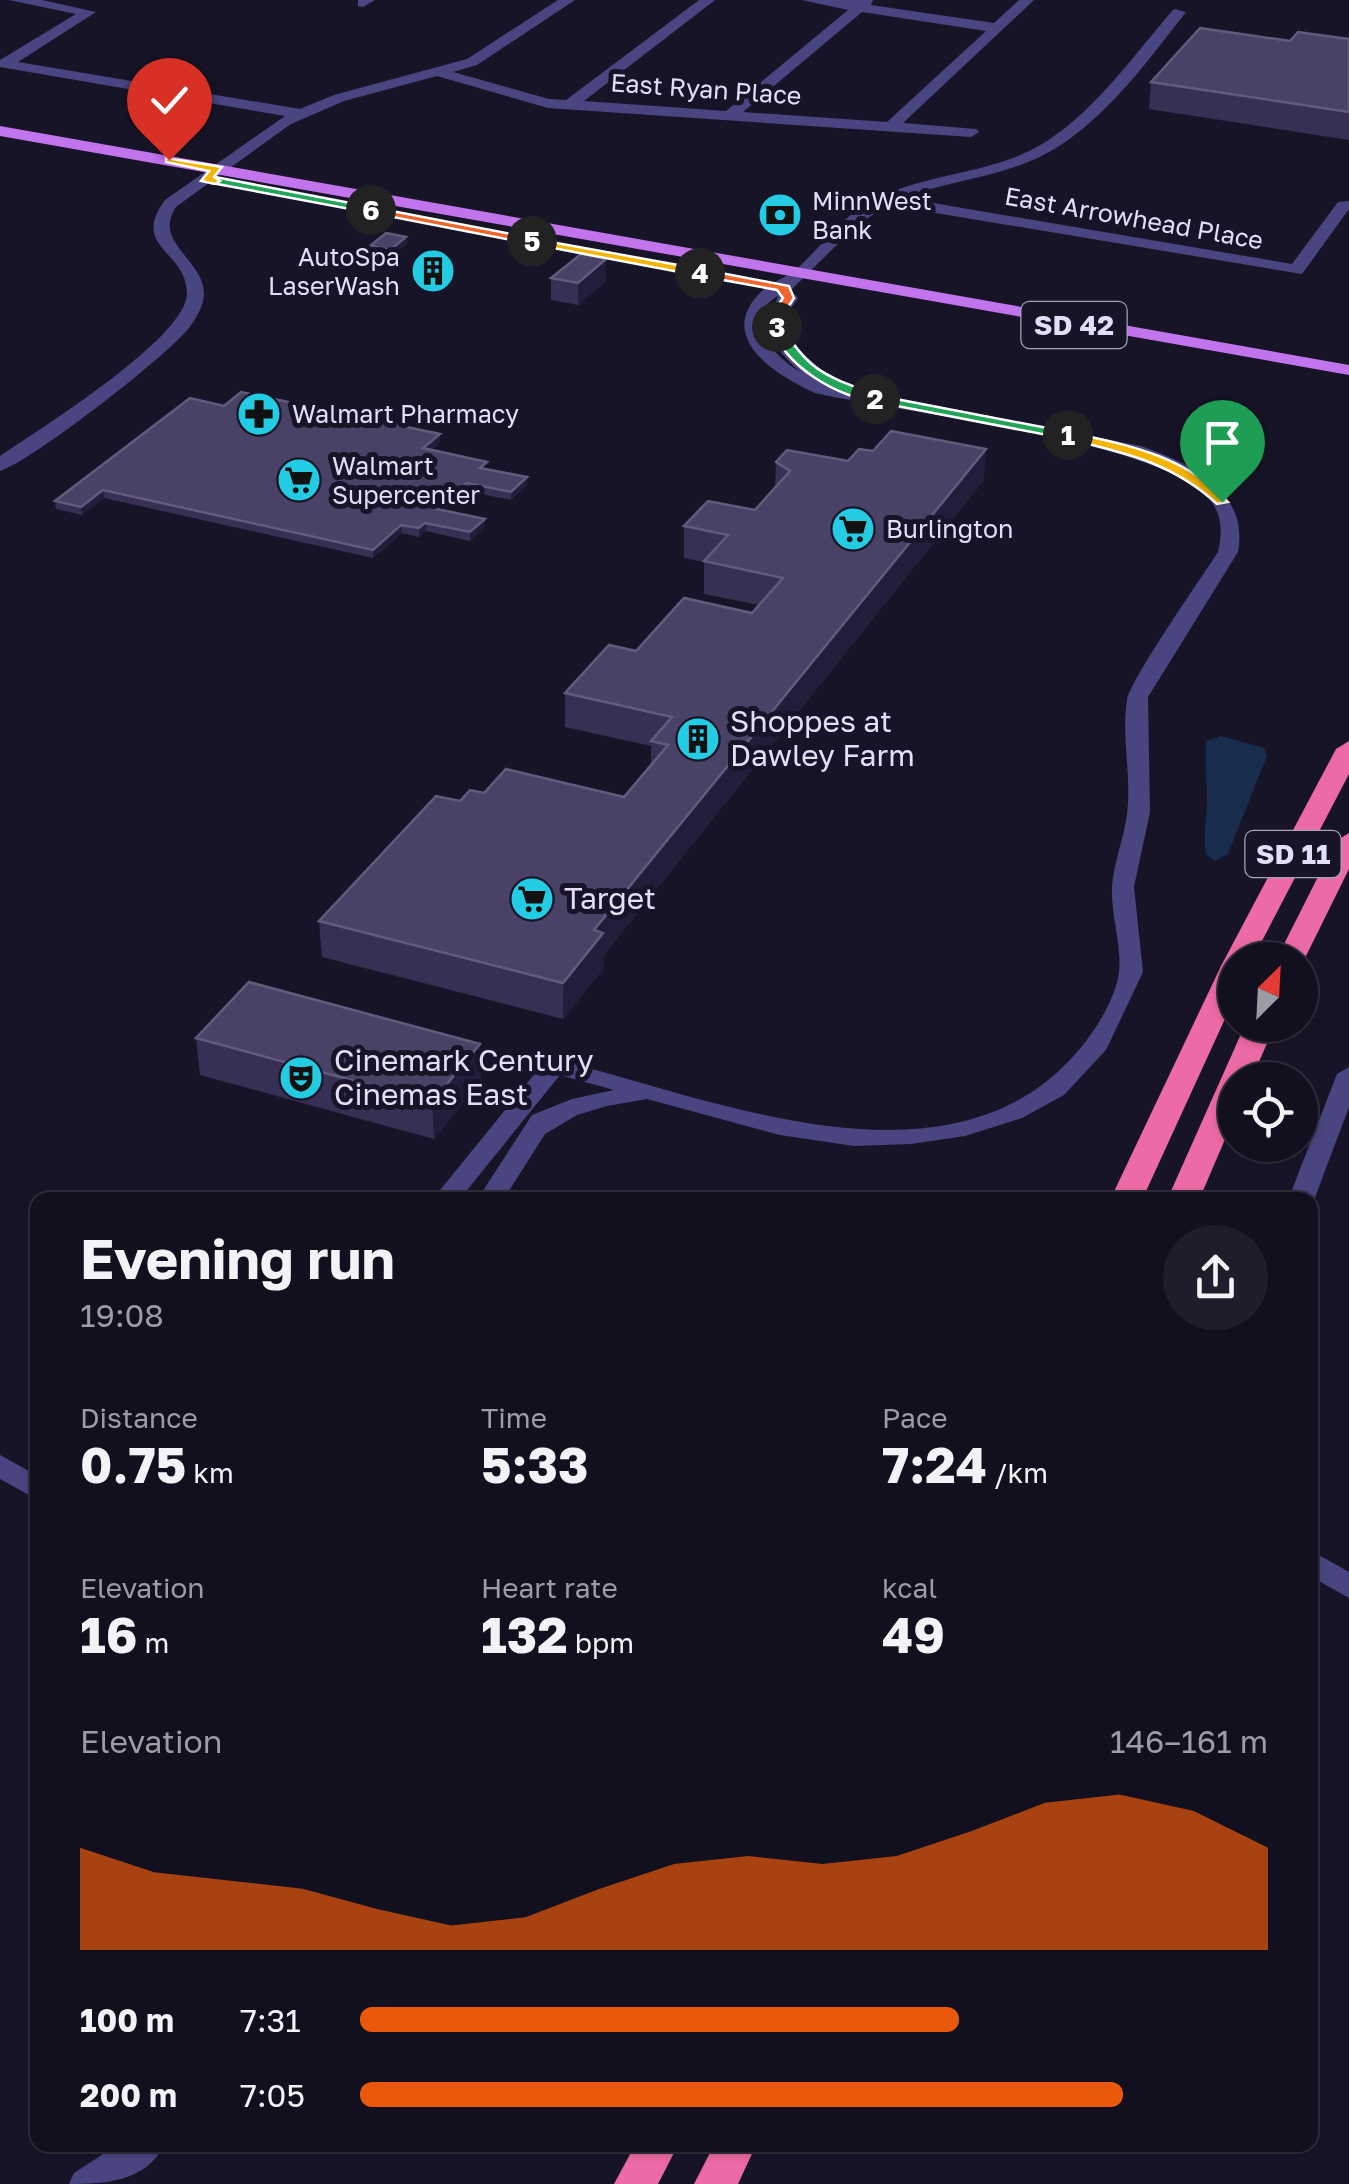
<!DOCTYPE html>
<meta charset="utf-8">
<style>
:root{--surface:#120f1e;--page:#1f1d2b;--text:#f1f3f6;--muted:#9c9ca4;--line:#312f3c;--accent:#ea580c}
body{margin:0;font-family:"Golos Text",sans-serif;background:var(--page);color:var(--text);height:100vh;display:flex;flex-direction:column;font-size:38px;white-space:nowrap}
*{box-sizing:border-box;margin:0}
p{font-size:32px;color:var(--muted)}
.icon{flex:none;width:55px;height:55px;fill:none;stroke:currentColor;stroke-width:2;stroke-linecap:round;stroke-linejoin:round}
.map{position:relative;flex:1;overflow:hidden}
.side{position:absolute;left:30px;top:1192px;width:1288px;height:960px;display:flex;flex-direction:column;background:var(--surface);border-radius:20px;box-shadow:0 2px 8px #0004,0 0 0 2px var(--line)}
.side>*{flex:none}
.needle{width:65px;rotate:24deg}
.controls{position:absolute;left:1218px;top:942px;display:grid;gap:20px}
.controls a{display:grid;place-items:center;width:100px;height:100px;border-radius:50%;background:var(--surface);box-shadow:0 2px 8px #0004,0 0 0 2px var(--line);font-size:50px}
.pin{position:absolute;display:grid;place-items:center;width:85px;height:85px;color:#fff;margin:-102px -42px;border-radius:50% 50% 50% 0;rotate:-45deg;box-shadow:0 0 10px #0007}
.pin .icon{rotate:45deg}
.km{position:absolute;width:50px;height:50px;margin:-25px;border-radius:50%;background:#222;color:#fff;font-size:28px;line-height:50px;text-align:center}
.round{display:grid;place-items:center;flex:none;width:105px;height:105px;border-radius:52px;background:var(--page)}
.summary{display:flex;align-items:center;justify-content:space-between;height:170px;padding:0 50px}
h1{font-size:55px;font-weight:700;line-height:75px}
.metrics{display:grid;grid-template-columns:repeat(3,1fr);gap:15px;height:170px;padding:10px 50px}
.metrics div{display:grid;align-content:center}
.metrics b{font-size:50px;font-weight:700}
.metrics small{font-size:28px;font-weight:400}
.metrics p{font-size:28px}
.chart{height:280px;padding:20px 50px}
.chart p{display:flex;justify-content:space-between}
.chart svg{width:100%;height:180px;margin-top:10px;fill:var(--accent);opacity:.7}
ul{padding:0 50px;list-style:none;font-size:32px}
li{display:grid;grid-template-columns:160px 120px 1fr;align-items:center;height:75px}
li i{height:25px;border-radius:12px;background:var(--accent)}
.map>svg:first-child{display:block}
.water{fill:#182c4d}
.lines{fill:none;stroke-linecap:round;stroke-linejoin:round}
.minor{fill:#494581;fill-rule:evenodd}
.major{fill:#c274ed;fill-rule:evenodd}
.highway{fill:#ec6aa5;fill-rule:evenodd}
.wall{fill:#382f54}
.shaded-wall{fill:#231c3b}
.building{fill:#4a4266;stroke:#625b7d;stroke-width:2.5}
.split-1{fill:#f5b400;stroke:#fff;stroke-width:2.5}
.split-2{fill:#22a559;stroke:#fff;stroke-width:2.5}
.split-3{fill:#22a559;stroke:#fff;stroke-width:2.5}
.split-4{fill:#f0652b;stroke:#fff;stroke-width:2.5}
.split-5{fill:#f5b400;stroke:#fff;stroke-width:2.5}
.split-6{fill:#f0652b;stroke:#fff;stroke-width:2.5}
.split-7{fill:#22a559;stroke:#fff;stroke-width:2.5}
.split-8{fill:#f5b400;stroke:#fff;stroke-width:2.5}
.labels{text-anchor:middle;stroke-width:10;stroke-linejoin:round;paint-order:stroke}
.far-street-label{font-size:25px;fill:#e3dffb;stroke:#181428}
.far-poi-label{font-size:25px;fill:#e3dffb;stroke:#181428;text-anchor:start}
.shield{fill:#181428;stroke:#a6a2bc;stroke-width:2.5}
.shield-label{font-size:28px;font-weight:bold;fill:#e3dffb}
.poi-label{font-size:30px;fill:#e3dffb;stroke:#181428;text-anchor:start}
</style>
<div class="map">
<svg width="1349" height="2184" viewBox="0 0 1349 2184">
<rect width="100%" height="100%" fill="#181428"/>
<!-- water -->
<path class="water" d="M1221,736l43,12 3,8 -39,98 -13,7 -9,-7c-3,-16 0,-32 1,-49 0,-22 -2,-43 -1,-64z"/>
<g class="lines">
<!-- minor -->
<path class="minor" d="M9,0h33l54,12 -78,50 282,47 34,-14 133,-36 91,-59h17l-98,65 -24,7 96,27 17,1 133,-100h16l-131,101 142,10 122,-101 -46,-10h71l-2,5 123,18 25,-23h15l-131,123 73,6 3,3 -8,5 -423,-29 -111,-32 -93,25 -53,23 -114,82c-26,35 26,53 27,87 0,13 -8,25 -15,35 -22,28 -157,133 -189,143v-15c38,-26 188,-119 187,-163 -1,-43 -57,-45 -22,-93l120,-84 -285,-49v-7l76,-46zM862,12l124,19 -99,91 -144,-10z
M358,0h17l-12,7 -5,-1z
M1174,9l12,3c-43,55 -95,128 -163,152 -39,15 -81,19 -119,34l388,66 46,-62 11,-1v8l-47,65 -414,-69 -31,20 -66,65 7,8 -12,17 11,33 33,30 -8,5 319,63c50,18 108,44 97,106l-90,145 2,115 -16,75 9,85 -37,78 -42,45 -42,23 -57,18 -54,8 -57,2 -74,-11 -133,-36 -40,7 -30,9 -32,19 -42,66h-26l55,-85 40,-16 42,-9 -54,-15 -101,125h-27l113,-139 9,-2c152,37 383,137 513,4 22,-22 48,-60 52,-91 3,-27 -8,-56 -7,-84 1,-24 12,-49 15,-74 5,-37 -6,-77 0,-114 3,-20 75,-123 91,-148 4,-18 5,-35 -7,-51 -50,-62 -311,-88 -396,-108 -37,-17 -98,-53 -57,-98 10,-12 31,-18 43,-30 26,-25 46,-54 80,-69 53,-24 117,-23 166,-55 51,-33 88,-88 127,-132zM778,296c-1,6 -8,14 -9,21 -4,21 18,44 33,56 -26,-14 -64,-54 -24,-77z
M1349,1067v40l-35,93 -4,6v-6h-22l49,-126z
M0,1455l38,21v24l-38,-21z
M1310,1550l39,22v26l-39,-22z
M117,2145h47c-18,37 -60,39 -95,39l5,-11z"/>
<!-- major -->
<path class="major" d="M0,126l1349,239v10l-1349,-239z"/>
<!-- highway -->
<path class="highway" d="M1349,741v33l-97,186h-17v37l-93,203h-32l111,-234 115,-217z
M1349,833v36l-45,91 -4,6v-6h-24l60,-119z
M1245,1025h30l-24,55h-16v36l-36,84h-32z
M635,2145h43l-20,39h-44z
M714,2145h42l-18,39h-44z"/>
</g>
<!-- wall -->
<path class="wall" d="M1349,39v101l-200,-31 2,-27 139,-41z
M406,237l1,7 -17,13 -20,-4v-7z
M551,278l55,3 -28,24 -27,-5z
M224,406l216,36 -9,8 56,19 40,8v8l-16,15 -44,-9 -22,19 40,9v8l-15,14 -44,-10 -7,6 -17,-4 -29,25 -269,-60 -22,17 -26,-6 -1,-8z
M848,461l136,19 -380,475v13l-41,51 -241,-62 -3,-36 141,-120 24,-8 140,4 27,-33v-18l-86,-19v-34l71,-42 116,-38 7,-8 -55,-11v-32l-20,-4v-32l71,-16 20,-22 1,-26z
M196,1038l284,6 1,36 -47,59 -234,-64z"/>
<!-- shaded-wall -->
<path class="shaded-wall" d="M406,237l1,7 -17,13v-7z
M606,259v22l-28,24v-22z
M440,434v8l-17,14v-8z
M986,449l-2,31 -380,475v13l-41,51v-36l31,-53z
M527,477v8l-16,15v-8z
M467,483v8l-29,26 -1,-8z
M103,490l1,8 -22,17 -1,-8z
M485,519v8l-15,14v-9z
M425,523l1,8 -7,6v-9z
M401,525l1,8 -29,25v-8z
M480,1044l1,36 -47,59 -2,-37z"/>
<!-- building -->
<path class="building" d="M1200,28l90,13 8,-9 51,7v73l-198,-30z
M386,233l20,4 -16,13 -20,-4z
M581,254l25,5 -28,24 -27,-5z
M241,392l199,42 -17,14 64,14 -7,6 47,9 -16,15 -44,-9 -30,26 48,10 -15,13 -45,-9 -6,5 -18,-3 -28,25 -270,-60 -22,17 -26,-6 135,-103 34,8z
M891,431l95,18 -392,481 9,3 -40,50 -244,-62 117,-125 24,5 10,-11 14,3 22,-24 118,28 44,-52 -17,-4 21,-24 -107,-24 44,-48 27,6 48,-53 68,15 31,-35 -79,-17 24,-26 -44,-9 24,-25 47,9 35,-39 -14,-9 11,-12 61,11 11,-12 14,2z
M249,982l231,62 -48,58 -236,-64z"/>
<!-- split-1 -->
<path class="split-1" d="M1068,432c59,13 117,23 160,70l-11,2c-45,-42 -95,-52 -153,-66z"/>
<!-- split-2 -->
<path class="split-2" d="M875,395l193,37 6,3 -6,4 -197,-38z"/>
<!-- split-3 -->
<path class="split-3" d="M773,325h8c29,49 47,51 98,71v5c-37,0 -101,-38 -106,-76z"/>
<!-- split-4 -->
<path class="split-4" d="M700,269l89,17 5,12 -11,17 -2,15 -10,-3v-12l12,-17 -6,-8 -81,-15z"/>
<!-- split-5 -->
<path class="split-5" d="M529,238l171,31 6,4 -6,3 -168,-32z"/>
<!-- split-6 -->
<path class="split-6" d="M371,207l161,31 6,3 -6,3 -165,-32z"/>
<!-- split-7 -->
<path class="split-7" d="M215,177l156,30 5,3 -5,3 -159,-30z"/>
<!-- split-8 -->
<path class="split-8" d="M166,158l56,9 -8,10 6,4 -5,3 -14,-3 8,-10 -43,-9z"/>
<!-- icons -->
<defs>
<symbol id="bank-disc" viewBox="-11 -11 22 22"><circle r="9.5" fill="#24cce3" stroke="#181428"/><path d="M-6-4H6V4H-6ZM0-2.3a2.3 2.3 0 1 0 0 4.6a2.3 2.3 0 1 0 0-4.6Z" fill="#111"/></symbol>
<symbol id="building-disc" viewBox="-11 -11 22 22"><circle r="9.5" fill="#24cce3" stroke="#181428"/><path d="M-4-6H4V6H1V3H-1V6H-4ZM-2.5-4.3h1.7v1.8h-1.7ZM.8-4.3h1.7v1.8H.8ZM-2.5-1h1.7V.8h-1.7ZM.8-1h1.7V.8H.8Z" fill="#111"/></symbol>
<symbol id="pharmacy-disc" viewBox="-11 -11 22 22"><circle r="9.5" fill="#24cce3" stroke="#181428"/><path d="M-2-6h4v4h4v4h-4v4h-4v-4h-4v-4h4Z" fill="#111"/></symbol>
<symbol id="supermarket-disc" viewBox="-11 -11 22 22"><circle r="9.5" fill="#24cce3" stroke="#181428"/><path d="M-6-5.5h2.5l.6 2H6L4.5 2H-2.5L-4.4-4H-6ZM-1.5 3.2a1.3 1.3 0 1 0 .1 0ZM3 3.2a1.3 1.3 0 1 0 .1 0Z" fill="#111"/></symbol>
<symbol id="theatre-disc" viewBox="-11 -11 22 22"><circle r="9.5" fill="#24cce3" stroke="#181428"/><path d="M-5-5.5Q0-4 5-5.5V0Q5 5 0 6Q-5 5-5 0ZM-3.3-2.5H-1v1.5H-3.3ZM1-2.5H3.3v1.5H1ZM-2.8 1Q0 5.5 2.8 1Z" fill="#111"/></symbol>
</defs>
<g fill-rule="evenodd">
<use href="#bank-disc" x="755" y="190" width="50" height="50"/>
<use href="#building-disc" x="408" y="246" width="50" height="50"/>
<use href="#pharmacy-disc" x="234" y="389" width="50" height="50"/>
<use href="#supermarket-disc" x="274" y="455" width="50" height="50"/>
<use href="#supermarket-disc" x="828" y="504" width="50" height="50"/>
<use href="#building-disc" x="673" y="714" width="50" height="50"/>
<use href="#supermarket-disc" x="507" y="874" width="50" height="50"/>
<use href="#theatre-disc" x="276" y="1053" width="50" height="50"/>
</g>
<g class="labels">
<!-- far-street labels -->
<g class="far-street-label">
<text transform="translate(706 89) rotate(4)" y="9">East Ryan Place</text>
<text transform="translate(1134 218) rotate(10)" y="9">East Arrowhead Place</text>
</g>
<!-- far-poi labels -->
<g class="far-poi-label">
<text x="812" y="210">MinnWest<tspan x="812" dy="29">Bank</tspan></text>
<text x="400" y="266" text-anchor="end">AutoSpa<tspan x="400" dy="29">LaserWash</tspan></text>
<text x="292" y="423">Walmart Pharmacy</text>
<text x="332" y="475">Walmart<tspan x="332" dy="29">Supercenter</tspan></text>
<text x="886" y="538">Burlington</text>
</g>
<!-- shield labels -->
<g class="shield">
<rect x="1021.5" y="302" width="105" height="46" rx="8"/>
<rect x="1245.5" y="831" width="95" height="46" rx="8"/>
</g>
<g class="shield-label">
<text x="1074" y="335">SD 42</text>
<text x="1293" y="864">SD 11</text>
</g>
<!-- poi labels -->
<g class="poi-label">
<text x="730" y="732">Shoppes at<tspan x="730" dy="34">Dawley Farm</tspan></text>
<text x="564" y="909">Target</text>
<text x="334" y="1071">Cinemark Century<tspan x="334" dy="34">Cinemas East</tspan></text>
</g>
</g>
</svg>
<div class="controls">
<a><svg class="needle" viewBox="-14 -14 28 28"><path d="M0-13l5 13h-10z" fill="#e53935"/><path d="M0 13l5-13h-10z" fill="#9c9ca4"/></svg></a>
<a><svg class="icon" aria-label="locate" viewBox="0 0 24 24"><circle cx="12" cy="12" r="6"/><path d="M12 2v4M12 18v4M2 12h4M18 12h4"/></svg></a>
</div>
<div class="pin" style="left:1222px;top:502px;background:#1e9e55"><svg class="icon" aria-label="arrive" viewBox="0 0 24 24"><path d="M6 21V4h12l-3 4 3 4H6"/></svg></div>
<div class="pin" style="left:169px;top:160px;background:#d93025"><svg class="icon" aria-label="check" viewBox="0 0 24 24"><path d="M5 12l5 5 9-10"/></svg></div>
<b class="km" style="left:1068px;top:435px">1</b>
<b class="km" style="left:875px;top:399px">2</b>
<b class="km" style="left:777px;top:327px">3</b>
<b class="km" style="left:700px;top:273px">4</b>
<b class="km" style="left:532px;top:241px">5</b>
<b class="km" style="left:371px;top:210px">6</b>
<section class="side">
<div class="summary"><div><h1>Evening run</h1><p>19:08</p></div><a class="round"><svg class="icon" aria-label="share" viewBox="0 0 24 24"><path d="M12 15V3M7 8l5-5 5 5M5 13v7h14v-7"/></svg></a></div>
<div class="metrics">
<div><p>Distance</p><b>0.75<small> km</small></b></div>
<div><p>Time</p><b>5:33</b></div>
<div><p>Pace</p><b>7:24<small> /km</small></b></div>
</div>
<div class="metrics">
<div><p>Elevation</p><b>16<small> m</small></b></div>
<div><p>Heart rate</p><b>132<small> bpm</small></b></div>
<div><p>kcal</p><b>49</b></div>
</div>
<div class="chart"><p><span>Elevation</span>146–161 m</p>
<svg viewBox="0 0 160 44" preserveAspectRatio="none"><path d="M0 44V19L10 25L20 27L30 29L40 34L50 38L60 36L70 29L80 23L90 21L100 23L110 21L120 15L130 8L140 6L150 10L160 19V44z"/></svg>
</div>
<ul>
<li><b>100 m</b>7:31<i style="width:66%"></i></li>
<li><b>200 m</b>7:05<i style="width:84%"></i></li>
</ul>
</section>
</div>
